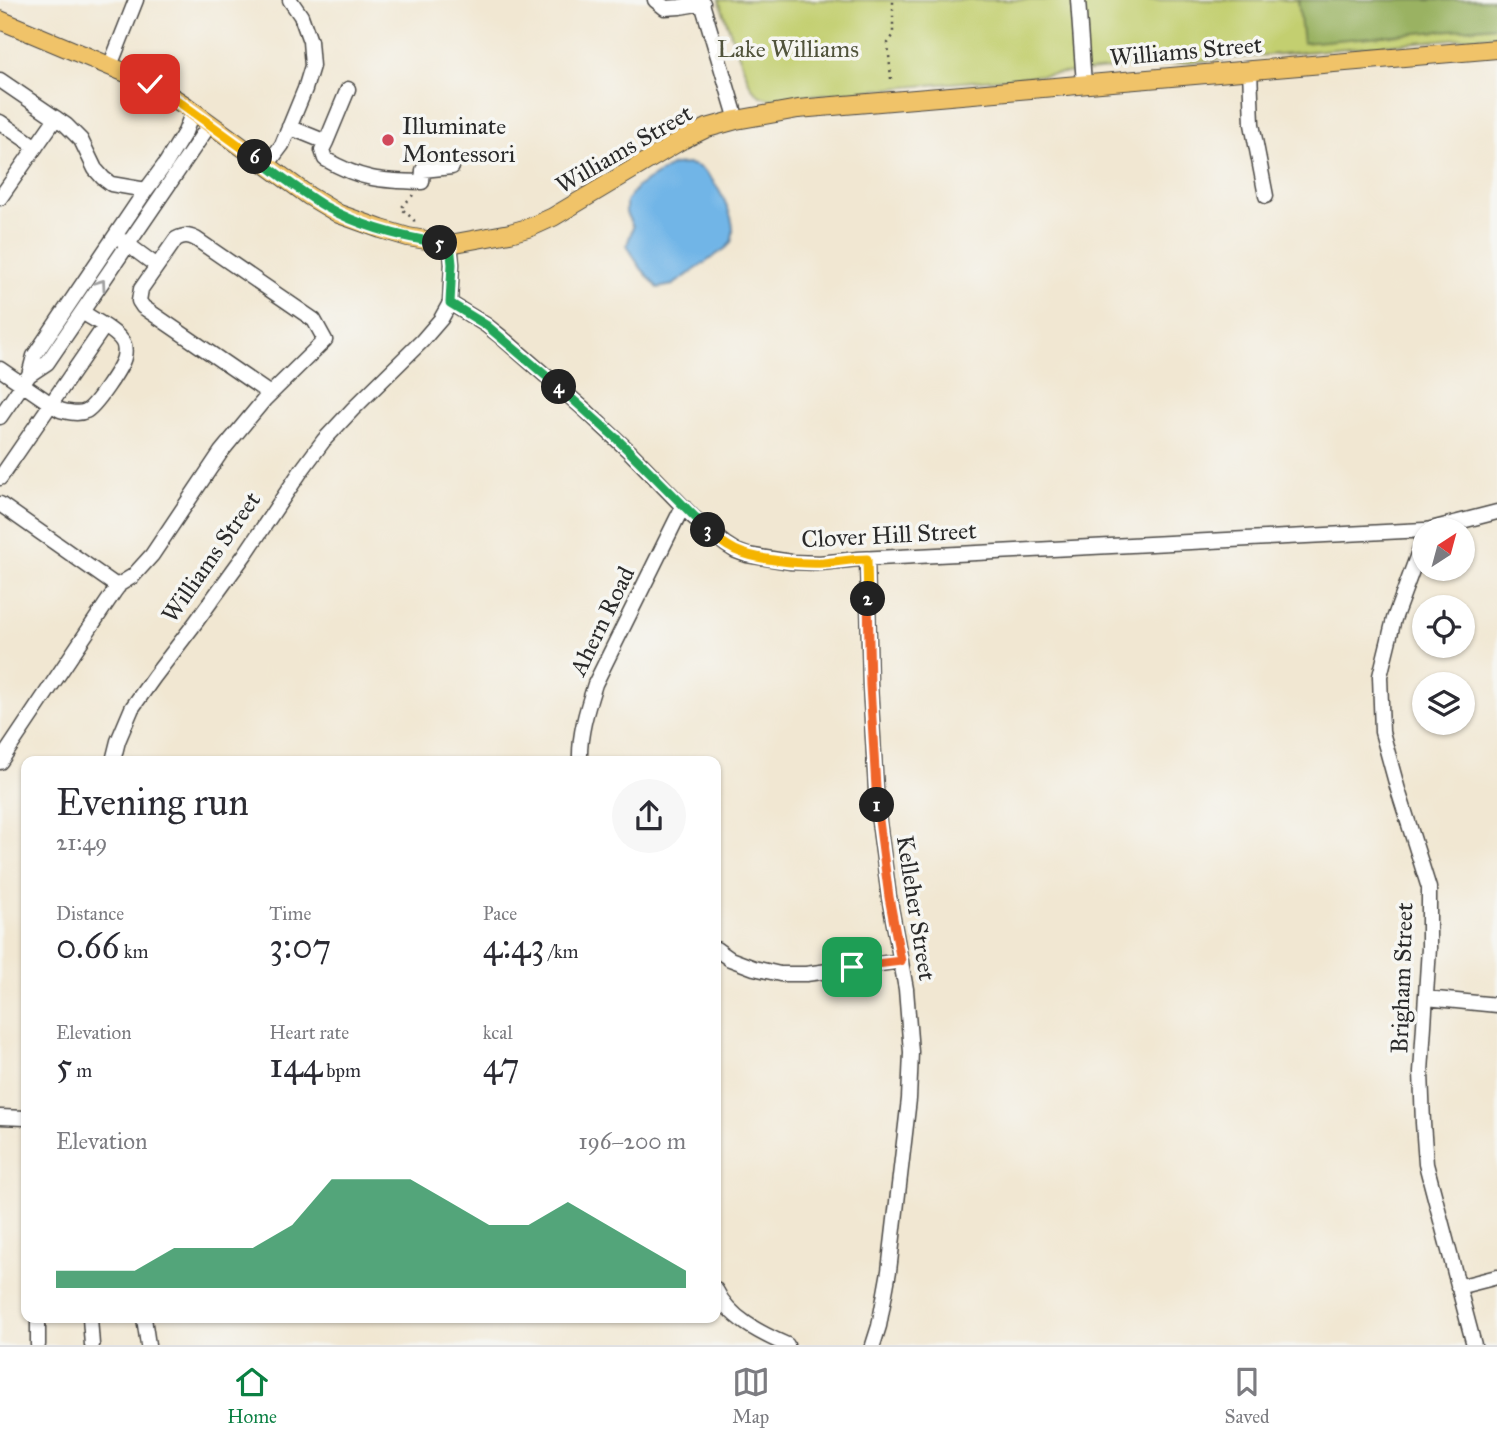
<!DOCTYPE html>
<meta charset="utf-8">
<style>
:root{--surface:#fff;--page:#f7f7f7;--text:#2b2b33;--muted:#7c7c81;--line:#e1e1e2;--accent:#0b8043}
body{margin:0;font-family:"IM FELL Great Primer",serif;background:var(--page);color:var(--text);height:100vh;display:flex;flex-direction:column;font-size:26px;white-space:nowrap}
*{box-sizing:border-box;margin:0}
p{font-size:23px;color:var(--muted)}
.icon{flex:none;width:38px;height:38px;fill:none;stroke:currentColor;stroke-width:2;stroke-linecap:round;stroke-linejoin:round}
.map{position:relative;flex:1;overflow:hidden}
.panel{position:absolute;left:21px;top:756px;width:700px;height:567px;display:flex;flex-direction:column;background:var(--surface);border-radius:14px;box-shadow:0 2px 5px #0004}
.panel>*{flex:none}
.needle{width:46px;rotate:36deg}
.tools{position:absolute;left:1412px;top:518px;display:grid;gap:14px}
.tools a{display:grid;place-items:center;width:63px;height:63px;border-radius:50%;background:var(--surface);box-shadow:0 2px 5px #0004;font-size:35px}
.pin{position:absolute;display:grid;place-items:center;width:60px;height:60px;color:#fff;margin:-30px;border-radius:14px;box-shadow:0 4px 10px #0006}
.km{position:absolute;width:35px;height:35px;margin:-18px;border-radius:50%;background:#222;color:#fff;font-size:19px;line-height:35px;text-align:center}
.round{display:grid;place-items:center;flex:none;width:74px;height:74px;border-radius:37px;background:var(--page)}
.summary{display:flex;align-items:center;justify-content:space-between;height:119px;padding:0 35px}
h1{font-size:38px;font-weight:600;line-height:52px}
.figures{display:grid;grid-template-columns:repeat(3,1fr);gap:10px;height:119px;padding:7px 35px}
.figures div{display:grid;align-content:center}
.figures b{font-size:35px;font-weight:600}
.figures small{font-size:19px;font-weight:400}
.figures p{font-size:19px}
.chart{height:196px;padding:14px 35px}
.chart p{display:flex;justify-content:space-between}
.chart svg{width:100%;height:126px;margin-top:7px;fill:var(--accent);opacity:.7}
.dock{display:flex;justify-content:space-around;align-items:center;height:98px;border-top:2px solid var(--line);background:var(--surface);font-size:19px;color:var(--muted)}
.dock a{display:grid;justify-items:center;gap:4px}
.dock .current{color:var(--accent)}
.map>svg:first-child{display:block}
.green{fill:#c3cf70;stroke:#777d4e;stroke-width:2}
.forest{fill:#9ab262;stroke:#626e46;stroke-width:2}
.water{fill:#71b5e7;stroke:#4e7089;stroke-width:2}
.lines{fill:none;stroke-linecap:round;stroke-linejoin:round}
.minor-casing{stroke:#494744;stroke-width:17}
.major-casing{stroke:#494744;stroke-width:20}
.path{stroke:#494744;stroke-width:2.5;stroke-dasharray:2 5;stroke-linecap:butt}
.minor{stroke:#fff;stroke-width:14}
.major{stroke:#f0c369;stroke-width:18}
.oneway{stroke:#a0a0a0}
.split-1-casing{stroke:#fff;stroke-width:14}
.split-2-casing{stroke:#fff;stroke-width:14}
.split-3-casing{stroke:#fff;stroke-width:14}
.split-4-casing{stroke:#fff;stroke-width:14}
.split-5-casing{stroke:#fff;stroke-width:14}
.split-6-casing{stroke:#fff;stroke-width:14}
.split-7-casing{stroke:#fff;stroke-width:14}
.split-1{stroke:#f0652b;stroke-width:9}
.split-2{stroke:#f0652b;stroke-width:9}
.split-3{stroke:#f5b400;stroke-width:9}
.split-4{stroke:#22a559;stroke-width:9}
.split-5{stroke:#22a559;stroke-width:9}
.split-6{stroke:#22a559;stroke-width:9}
.split-7{stroke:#f5b400;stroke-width:9}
.poi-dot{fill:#d1495b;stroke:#f6f6f2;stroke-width:2.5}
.labels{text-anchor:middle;stroke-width:7;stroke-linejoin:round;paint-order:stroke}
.park-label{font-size:24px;fill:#51543c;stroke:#f6f6f2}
.street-label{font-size:24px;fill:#2b2b2b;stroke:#f6f6f2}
.poi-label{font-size:24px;fill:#2b2b2b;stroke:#f6f6f2;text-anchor:start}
</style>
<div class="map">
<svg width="1497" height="1345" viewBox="0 0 1497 1345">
<rect width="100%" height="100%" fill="#f6f6f2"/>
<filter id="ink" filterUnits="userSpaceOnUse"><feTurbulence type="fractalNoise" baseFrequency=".0143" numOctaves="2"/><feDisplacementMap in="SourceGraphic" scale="14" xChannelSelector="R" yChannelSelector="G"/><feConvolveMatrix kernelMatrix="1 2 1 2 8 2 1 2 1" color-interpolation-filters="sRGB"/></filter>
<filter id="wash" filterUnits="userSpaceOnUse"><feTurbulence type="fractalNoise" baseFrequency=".00686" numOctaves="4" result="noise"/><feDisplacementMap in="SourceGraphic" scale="28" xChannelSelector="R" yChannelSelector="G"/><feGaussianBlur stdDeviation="1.57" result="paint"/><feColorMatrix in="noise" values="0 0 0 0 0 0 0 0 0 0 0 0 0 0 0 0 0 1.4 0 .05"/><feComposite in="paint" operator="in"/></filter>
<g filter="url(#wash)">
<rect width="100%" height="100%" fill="#f1e7d2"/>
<!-- green -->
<path class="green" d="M719,0h778v35l-728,64 -9,-3 -9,-9 -16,-42z"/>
<!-- forest -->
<path class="forest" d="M1298,0h199v26l-194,17z"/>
<!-- water -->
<path class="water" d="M689,164c4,1 8,2 11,4 16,11 38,51 32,71 0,2 -4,7 -6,9l-53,37 -15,3 -19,-22 -12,-21 6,-18 -7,-14v-12l12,-15 35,-21z"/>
</g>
<g filter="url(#ink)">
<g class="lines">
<defs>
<path id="minor" d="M655,0l10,8 15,-1 23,-4
M701,0l36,120
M1078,0l6,84
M110,66l26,-66
M1250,69l2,55 14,72
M0,80l66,45 15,15 14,29 8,9 8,6 35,6
M0,122l36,25
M289,127l37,15 -4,8 3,9c36,21 56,22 97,23l1,-12 29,-3
M326,142l22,-53
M267,165l15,-20 23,-56 7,-23 -2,-25 -9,-25 -11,-16
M0,198l56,-80
M123,241l34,25
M450,303l36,22 14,11 84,73 45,42 63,65 33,28 11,7 11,4 44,7 29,1 38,-4 566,-29
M0,369l60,41c8,2 18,5 26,1 9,-4 36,-44 38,-54 1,-5 1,-12 -2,-16 -7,-11 -30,-22 -40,-29
M29,375l5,-19 112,-166 20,-27 19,-31 8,-21
M0,417l29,-42 18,-12 163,-239
M0,478l104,-151
M0,504l118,83
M1427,530l70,-18
M1424,538l-30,81 -14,57 2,56 16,58 31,98v60l-8,124 2,51 3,41 48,181
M867,559l3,126 7,122 12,90 17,92 5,63 -2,47 -20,172 -10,55 -6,19
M113,761l5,-20 14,-33 22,-31 39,-51 53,-73 55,-82 23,-31 29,-31 69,-68 19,-22 9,-16 2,-39 -2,-20
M580,761c-1,-27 7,-52 15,-77l88,-178
M0,762l114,-170 6,-8 13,-8 19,-21 69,-103 43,-52 61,-60 -11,-20 -118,-81c-8,-4 -12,-4 -20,0l-35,50 -2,12 4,6 127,87
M716,949l14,10 24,9 26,6h26l95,-13
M1426,998l71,7
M0,1117l26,1
M1458,1287l39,-10
M716,1290c13,28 44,43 71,55
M38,1318v27
M90,1318l2,27
M144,1318l4,27"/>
<path id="major" d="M0,20l126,53 37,18 23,15 123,90 30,18 42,15 27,8 42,7 60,-11 21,-6 22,-10 127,-76 27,-13 29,-8 62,-11 699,-60"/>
</defs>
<!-- minor casing -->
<use href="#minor" class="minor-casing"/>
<!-- major casing -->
<use href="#major" class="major-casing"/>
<!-- path -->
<path class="path" d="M891,79l-3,-36 5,-7v-36
M413,195l-12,13 13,12v3"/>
<!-- minor -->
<use href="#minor" class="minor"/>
<!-- major -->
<use href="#major" class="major"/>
</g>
<!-- one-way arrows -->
<defs><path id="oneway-chevron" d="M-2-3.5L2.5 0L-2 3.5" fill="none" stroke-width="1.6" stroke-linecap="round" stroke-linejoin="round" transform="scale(1.75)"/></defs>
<use class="oneway" href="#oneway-chevron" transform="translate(101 284) rotate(-55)"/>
</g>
<g class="lines" filter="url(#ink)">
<defs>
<path id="split-1" d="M852,967l49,-6 -12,-64 -12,-92"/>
<path id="split-2" d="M868,599l2,86 7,120"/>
<path id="split-3" d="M708,530c8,8 17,15 27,20 21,10 65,14 88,13 14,-1 29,-4 44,-4l1,40"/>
<path id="split-4" d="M559,387l58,52 91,91"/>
<path id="split-5" d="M440,243l10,1 2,20 -2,39 36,22 73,62"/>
<path id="split-6" d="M255,157c23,17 46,35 71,50 34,19 75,30 114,36"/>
<path id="split-7" d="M150,84l25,15 80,58"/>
</defs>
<!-- split-1 casing -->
<use href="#split-1" class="split-1-casing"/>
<!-- split-2 casing -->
<use href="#split-2" class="split-2-casing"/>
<!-- split-3 casing -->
<use href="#split-3" class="split-3-casing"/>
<!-- split-4 casing -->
<use href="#split-4" class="split-4-casing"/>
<!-- split-5 casing -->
<use href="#split-5" class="split-5-casing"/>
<!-- split-6 casing -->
<use href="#split-6" class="split-6-casing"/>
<!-- split-7 casing -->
<use href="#split-7" class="split-7-casing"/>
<!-- split-1 -->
<use href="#split-1" class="split-1"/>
<!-- split-2 -->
<use href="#split-2" class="split-2"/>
<!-- split-3 -->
<use href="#split-3" class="split-3"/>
<!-- split-4 -->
<use href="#split-4" class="split-4"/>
<!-- split-5 -->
<use href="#split-5" class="split-5"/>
<!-- split-6 -->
<use href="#split-6" class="split-6"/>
<!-- split-7 -->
<use href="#split-7" class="split-7"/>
</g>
<!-- markers -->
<circle class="poi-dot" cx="388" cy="140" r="7"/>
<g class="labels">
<!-- park labels -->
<g class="park-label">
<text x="788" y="57">Lake Williams</text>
</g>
<!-- street labels -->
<g class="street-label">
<text transform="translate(1186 51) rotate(-5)" y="8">Williams Street</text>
<text transform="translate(624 149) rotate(-30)" y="8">Williams Street</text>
<text transform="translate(889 535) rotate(-3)" y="8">Clover Hill Street</text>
<text transform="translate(211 557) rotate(-55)" y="8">Williams Street</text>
<text transform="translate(602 621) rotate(-64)" y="8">Ahern Road</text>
<text transform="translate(916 908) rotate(81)" y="8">Kelleher Street</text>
<text transform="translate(1402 978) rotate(-88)" y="8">Brigham Street</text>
</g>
<!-- poi labels -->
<g class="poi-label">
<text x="402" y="134">Illuminate<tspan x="402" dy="28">Montessori</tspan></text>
</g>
</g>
</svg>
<div class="tools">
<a><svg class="needle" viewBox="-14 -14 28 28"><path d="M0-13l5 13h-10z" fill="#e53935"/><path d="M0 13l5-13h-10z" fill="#7c7c81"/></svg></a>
<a><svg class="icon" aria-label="locate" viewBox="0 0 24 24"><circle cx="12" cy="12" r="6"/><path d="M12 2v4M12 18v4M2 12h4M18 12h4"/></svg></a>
<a><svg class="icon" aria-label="layers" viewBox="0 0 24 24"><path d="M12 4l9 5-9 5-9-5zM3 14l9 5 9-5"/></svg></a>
</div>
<div class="pin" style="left:852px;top:967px;background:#1e9e55"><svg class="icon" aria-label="arrive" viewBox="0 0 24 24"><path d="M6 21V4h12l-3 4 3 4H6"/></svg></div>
<div class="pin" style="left:150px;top:84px;background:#d93025"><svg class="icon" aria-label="check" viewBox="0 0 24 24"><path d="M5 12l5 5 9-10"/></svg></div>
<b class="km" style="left:877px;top:805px">1</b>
<b class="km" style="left:868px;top:599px">2</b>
<b class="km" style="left:708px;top:530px">3</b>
<b class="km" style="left:559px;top:387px">4</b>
<b class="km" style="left:440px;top:243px">5</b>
<b class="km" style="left:255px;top:157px">6</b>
<section class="panel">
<div class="summary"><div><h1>Evening run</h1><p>21:49</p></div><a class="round"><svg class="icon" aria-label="share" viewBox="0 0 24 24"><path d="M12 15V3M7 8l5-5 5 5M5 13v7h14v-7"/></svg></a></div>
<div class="figures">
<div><p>Distance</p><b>0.66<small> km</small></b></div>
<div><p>Time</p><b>3:07</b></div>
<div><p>Pace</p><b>4:43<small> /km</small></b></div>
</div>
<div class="figures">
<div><p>Elevation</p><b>5<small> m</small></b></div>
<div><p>Heart rate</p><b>144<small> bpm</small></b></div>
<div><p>kcal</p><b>47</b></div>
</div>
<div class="chart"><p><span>Elevation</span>196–200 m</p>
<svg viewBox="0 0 160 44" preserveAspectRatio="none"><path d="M0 44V38L10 38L20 38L30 30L40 30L50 30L60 22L70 6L80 6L90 6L100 14L110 22L120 22L130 14L140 22L150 30L160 38V44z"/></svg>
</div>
</section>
</div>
<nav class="dock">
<a class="current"><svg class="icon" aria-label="home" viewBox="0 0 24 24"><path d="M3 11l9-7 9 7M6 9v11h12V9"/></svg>Home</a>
<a><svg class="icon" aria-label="map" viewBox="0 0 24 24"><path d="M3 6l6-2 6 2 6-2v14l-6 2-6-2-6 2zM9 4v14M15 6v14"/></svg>Map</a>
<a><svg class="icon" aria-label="saved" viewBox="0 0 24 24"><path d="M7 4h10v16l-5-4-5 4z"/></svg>Saved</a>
</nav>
